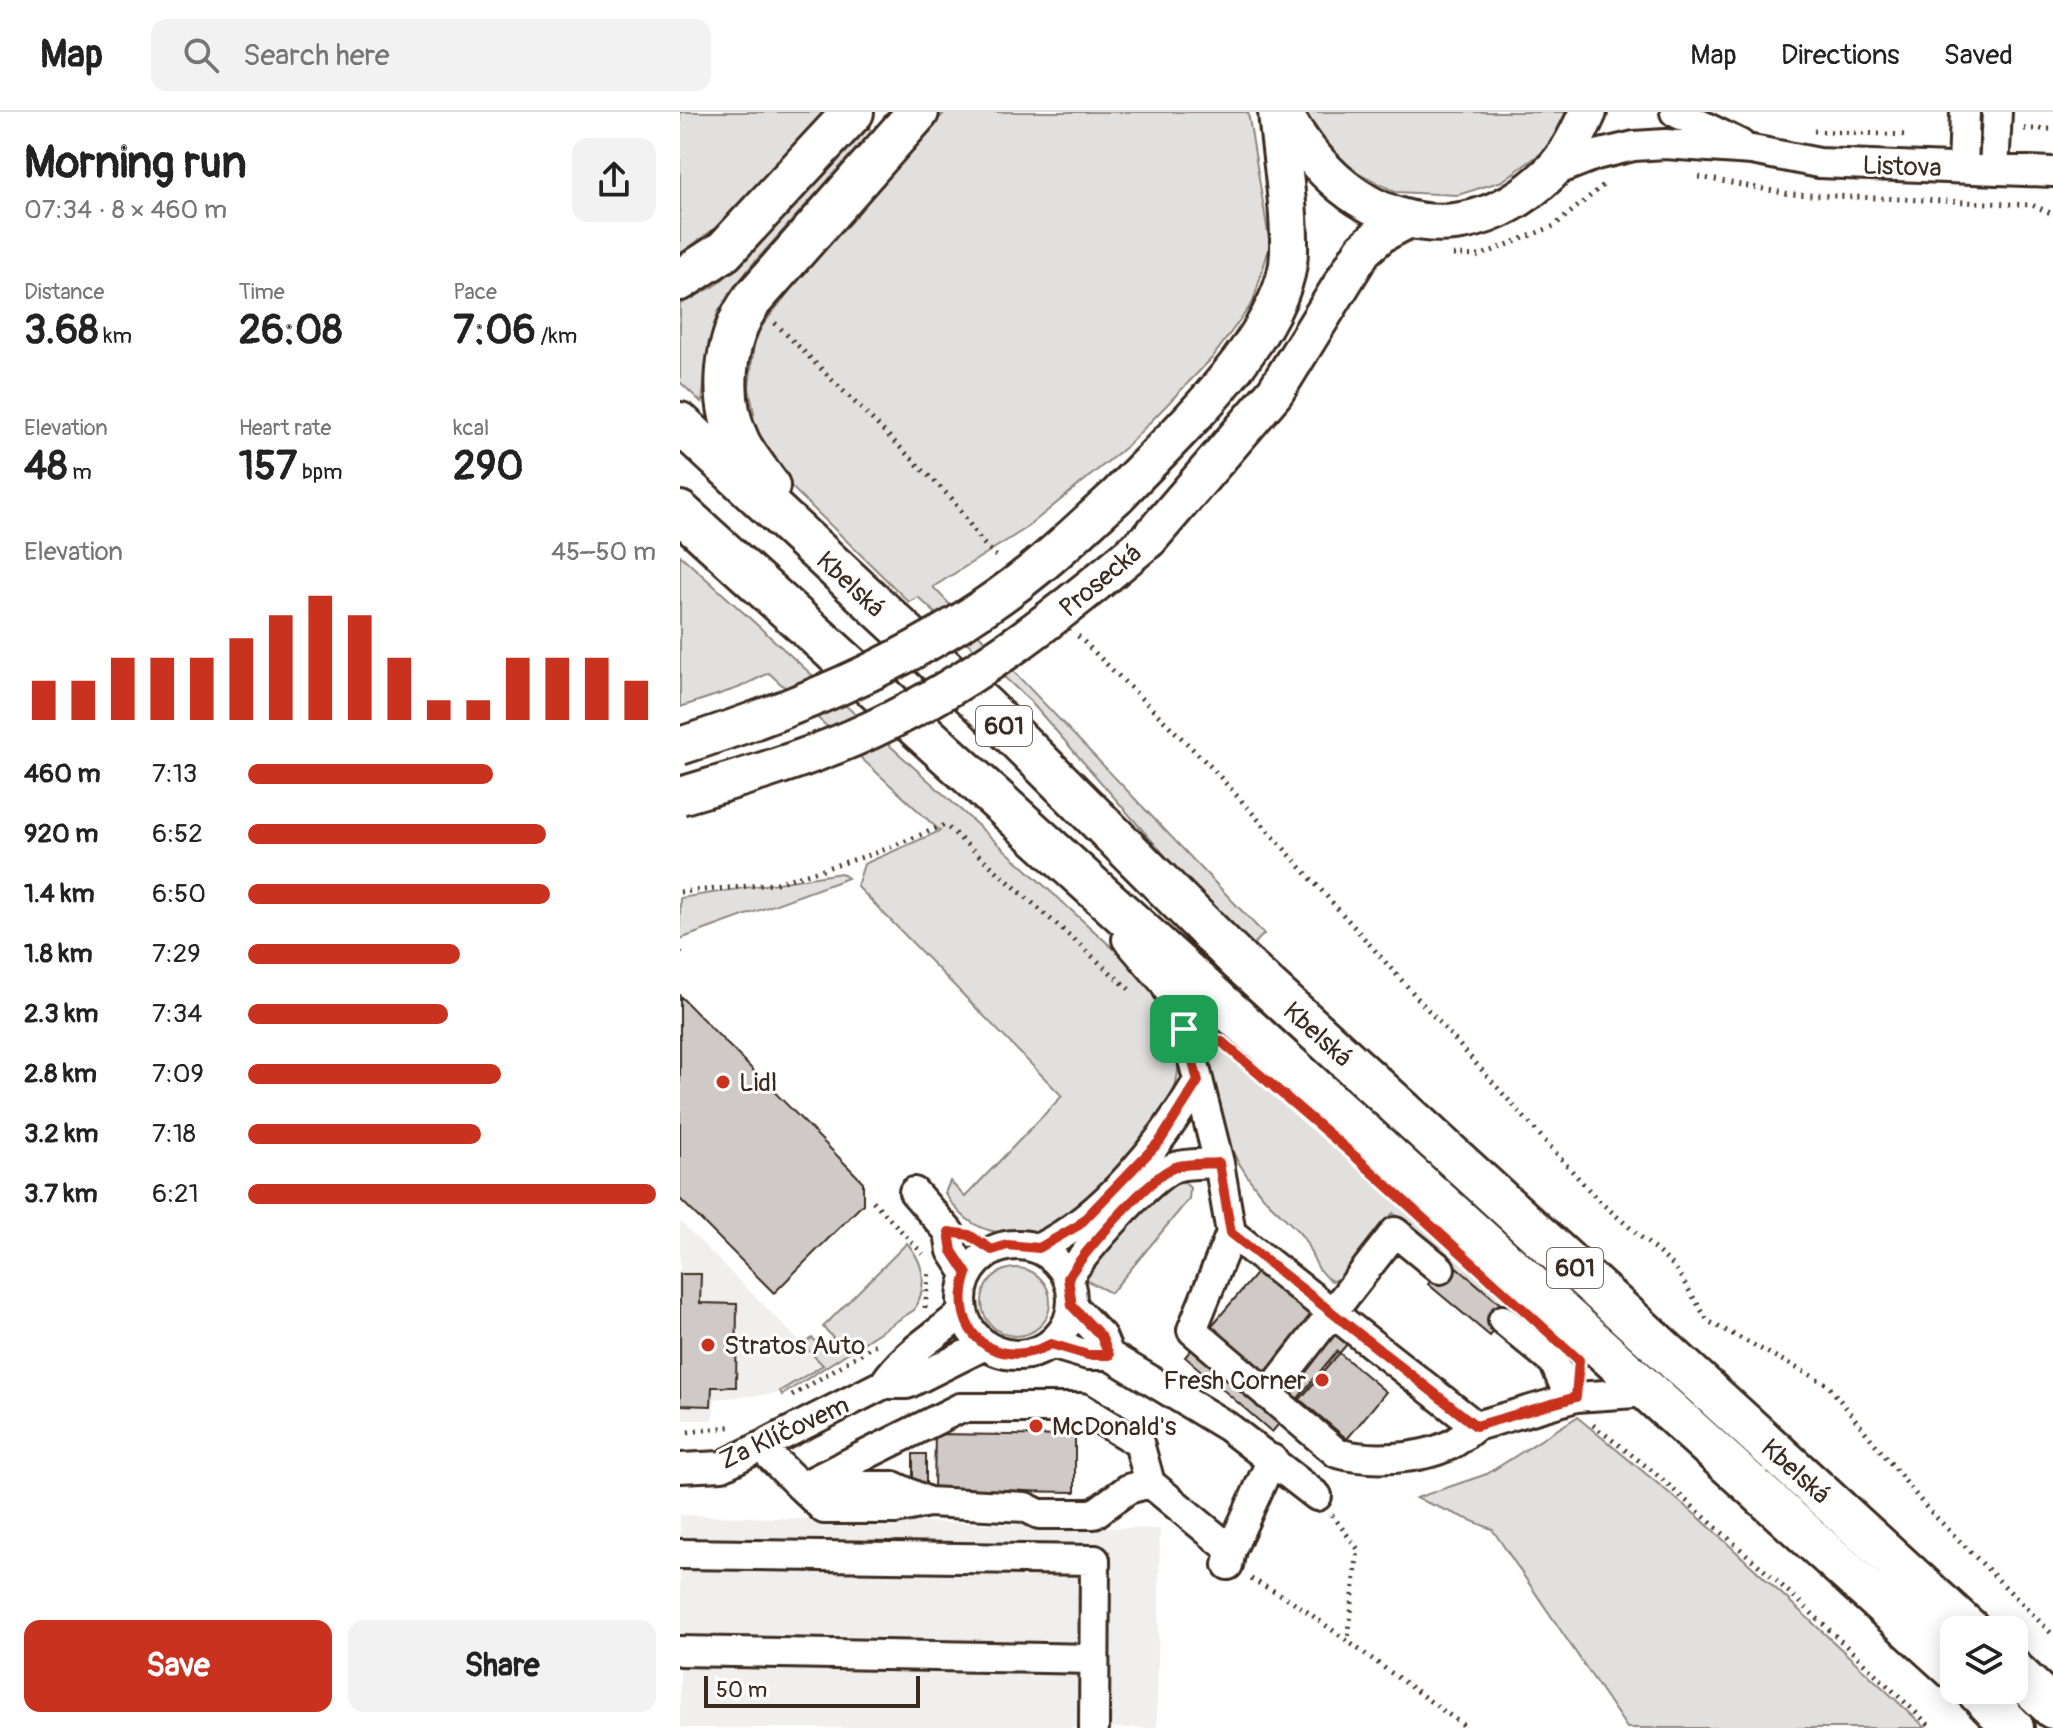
<!DOCTYPE html>
<meta charset="utf-8">
<style>
:root{--surface:#fff;--page:#f2f2f2;--text:#222;--muted:#767676;--line:#e0e0e0;--accent:#c8321e}
body{margin:0;font-family:Pangolin,sans-serif;background:var(--page);color:var(--text);height:100vh;display:flex;flex-direction:column;font-size:30px;white-space:nowrap}
*{box-sizing:border-box;margin:0}
p{font-size:26px;color:var(--muted)}
.icon{flex:none;width:44px;height:44px;fill:none;stroke:currentColor;stroke-width:2;stroke-linecap:round;stroke-linejoin:round}
.map{position:relative;flex:1;overflow:hidden}
.drawer{display:flex;flex-direction:column;background:var(--surface);width:680px}
.drawer>*{flex:none}
.buttons{position:absolute;left:1260px;top:1504px;display:grid;gap:16px}
.buttons a{display:grid;place-items:center;width:88px;height:88px;border-radius:16px;background:var(--surface);box-shadow:0 4px 20px #0003;font-size:40px}
.scale{position:absolute;left:24px;bottom:20px;width:216px;box-sizing:border-box;padding-left:8px;border:4px solid #3b2a1e;border-top:0;font-size:22px;line-height:28px;white-space:nowrap;color:#3b2a1e;-webkit-text-stroke:6px #fff;paint-order:stroke}
.pin{position:absolute;display:grid;place-items:center;width:68px;height:68px;color:#fff;margin:-34px;border-radius:16px;box-shadow:0 4px 12px #0006}
.round{display:grid;place-items:center;flex:none;width:84px;height:84px;border-radius:16px;background:var(--page)}
.overview{display:flex;align-items:center;justify-content:space-between;height:136px;padding:0 24px}
h1{font-size:44px;font-weight:700;line-height:60px}
.stats{display:grid;grid-template-columns:repeat(3,1fr);gap:12px;height:136px;padding:8px 24px}
.stats div{display:grid;align-content:center}
.stats b{font-size:40px;font-weight:700}
.stats small{font-size:22px;font-weight:400}
.stats p{font-size:22px}
.chart{height:224px;padding:16px 24px}
.chart p{display:flex;justify-content:space-between}
.chart svg{width:100%;height:144px;margin-top:8px;stroke:var(--accent);stroke-width:6}
.primary-button{display:flex;gap:16px;margin-top:auto;padding:16px 24px}
.primary-button a{flex:1;height:92px;border-radius:16px;background:var(--accent);color:#fff;font-size:32px;font-weight:700;line-height:92px;text-align:center}
.primary-button a+a{background:var(--page);color:var(--text)}
ul{padding:0 24px;list-style:none;font-size:26px}
li{display:grid;grid-template-columns:128px 96px 1fr;align-items:center;height:60px}
li i{height:20px;border-radius:10px;background:var(--accent)}
header{display:flex;align-items:center;gap:48px;box-sizing:border-box;height:112px;padding:0 40px;background:var(--surface);border-bottom:2px solid var(--line)}
header strong{font-size:38px}
nav{display:flex;gap:44px;margin-inline-start:auto;font-size:28px}
.search{width:560px;height:72px;background:var(--page);display:flex;align-items:center;gap:20px;box-sizing:border-box;padding:0 28px;border-radius:16px;color:var(--muted);font-size:30px}
main{display:flex;flex:1;min-height:0}
.map>svg:first-child{display:block}
.built{fill:#f1efee}
.green{fill:#e2e0de;stroke:#8e857e;stroke-width:2}
.building{fill:#cfcac7;stroke:#3b2a1e;stroke-width:2}
.lines{fill:none;stroke-linecap:round;stroke-linejoin:round}
.minor-casing{stroke:#3b2a1e;stroke-width:34}
.major-casing{stroke:#3b2a1e;stroke-width:42}
.highway-casing{stroke:#3b2a1e;stroke-width:46}
.path{stroke:#3b2a1e;stroke-width:5;stroke-dasharray:2 6;stroke-linecap:butt}
.minor{stroke:#fff;stroke-width:28}
.major{stroke:#fff;stroke-width:36}
.highway{stroke:#fff;stroke-width:40}
.major-bridge-casing{stroke:#3b2a1e;stroke-width:42;stroke-linecap:butt}
.major-bridge{stroke:#fff;stroke-width:36}
.route-casing{stroke:#fff;stroke-width:16}
.route{stroke:#c8321e;stroke-width:10}
.poi-dot{fill:#c8321e;stroke:#fff;stroke-width:3}
.labels{text-anchor:middle;stroke-width:6;stroke-linejoin:round;paint-order:stroke}
.shield{fill:#fff;stroke:#766a62;stroke-width:2}
.shield-label{font-size:24px;font-weight:bold;fill:#3b2a1e}
.street-label{font-size:26px;fill:#3b2a1e;stroke:#fff}
.poi-label{font-size:26px;fill:#3b2a1e;stroke:#fff;text-anchor:start}
</style>
<header>
<strong>Map</strong>
<div class="search"><svg class="icon" aria-label="search" viewBox="0 0 24 24"><circle cx="10" cy="10" r="6"/><path d="M15 15l6 6"/></svg>Search here</div>
<nav><a>Map</a><a>Directions</a><a>Saved</a></nav>
</header>
<main>
<section class="drawer">
<div class="overview"><div><h1>Morning run</h1><p>07:34 · 8 × 460 m</p></div><a class="round"><svg class="icon" aria-label="share" viewBox="0 0 24 24"><path d="M12 15V3M7 8l5-5 5 5M5 13v7h14v-7"/></svg></a></div>
<div class="stats">
<div><p>Distance</p><b>3.68<small> km</small></b></div>
<div><p>Time</p><b>26:08</b></div>
<div><p>Pace</p><b>7:06<small> /km</small></b></div>
</div>
<div class="stats">
<div><p>Elevation</p><b>48<small> m</small></b></div>
<div><p>Heart rate</p><b>157<small> bpm</small></b></div>
<div><p>kcal</p><b>290</b></div>
</div>
<div class="chart"><p><span>Elevation</span>45–50 m</p>
<svg viewBox="0 0 160 44" preserveAspectRatio="none"><path d="M5 44V32M15 44V32M25 44V25M35 44V25M45 44V25M55 44V19M65 44V12M75 44V6M85 44V12M95 44V25M105 44V38M115 44V38M125 44V25M135 44V25M145 44V25M155 44V32"/></svg>
</div>
<ul>
<li><b>460 m</b>7:13<i style="width:60%"></i></li>
<li><b>920 m</b>6:52<i style="width:73%"></i></li>
<li><b>1.4 km</b>6:50<i style="width:74%"></i></li>
<li><b>1.8 km</b>7:29<i style="width:52%"></i></li>
<li><b>2.3 km</b>7:34<i style="width:49%"></i></li>
<li><b>2.8 km</b>7:09<i style="width:62%"></i></li>
<li><b>3.2 km</b>7:18<i style="width:57%"></i></li>
<li><b>3.7 km</b>6:21<i style="width:100%"></i></li>
</ul>
<div class="primary-button"><a>Save</a><a>Share</a></div>
</section>
<div class="map">
<svg width="1373" height="1616" viewBox="0 0 1373 1616">
<rect width="100%" height="100%" fill="#fff"/>
<filter id="ink" filterUnits="userSpaceOnUse"><feTurbulence type="fractalNoise" baseFrequency=".0125" numOctaves="2"/><feDisplacementMap in="SourceGraphic" scale="16" xChannelSelector="R" yChannelSelector="G"/><feConvolveMatrix kernelMatrix="1 2 1 2 8 2 1 2 1" color-interpolation-filters="sRGB"/></filter>
<g filter="url(#ink)">
<!-- built -->
<path class="built" d="M0,1109l143,144 -48,29 -60,5 -3,21h-32z
M0,1403l480,14 -3,199h-477z"/>
<!-- green -->
<path class="green" d="M0,0h151l-62,76 -89,66z
M265,0h303l22,133 -17,57 -41,56 -84,87 -103,84 -92,58 331,347 -11,11 -80,-80 -143,-164 -112,-104 -9,5 -146,-143 -23,-58 14,12 -5,-25 6,-53 93,-119z
M617,0h274l-28,40 -41,29 -44,14 -63,-3 -61,-32z
M186,15l7,4 -122,135 -33,46 -9,29 -7,62 -22,-21v-78l35,-18 26,-23z
M0,443l468,425c57,83 28,134 -37,197 -15,15 -31,36 -48,48 -14,9 -26,8 -41,6 -9,0 -17,2 -25,1 -23,-3 -41,-20 -52,-39l5,-12 15,16 97,-101 -205,-210 7,-22 76,-33 -171,-158 -31,15 -58,19z
M161,761l7,5 -168,61v-41z
M522,903l10,2 380,345 -8,7 -10,-2 -181,-154 -53,66 -8,2c-17,-8 -19,-30 -30,-45 -13,-16 -30,-28 -43,-44 -34,-43 -44,-77 -52,-129 -2,-17 -11,-32 -5,-48z
M500,1066l10,10 -1,11 -78,94 -26,-13 4,-18 80,-81z
M227,1131c18,21 21,43 7,67l-132,85 -2,-4 43,-26 -20,-20 9,-7 10,10 11,-11 -10,-10z
M302 1190a34 34 0 1 1 68 0a34 34 0 1 1-68 0Z
M897,1305l125,103 224,208h-299l-135,-199 -76,-31 71,-24z"/>
<!-- building -->
<path class="building" d="M0,884l183,186v22l-89,89 -94,-94z
M768,1148l62,52 -20,24 -62,-52z
M580,1157l88,74 -76,89 -87,-75z
M0,1162h21l-1,29 37,1 -1,83h-24l-1,19 -31,-1z
M657,1239l49,41 -39,47 -49,-41z
M255,1322l140,2v56l-141,-2z
M233,1342h13v30h-13z"/>
<g class="lines">
<defs>
<path id="minor" d="M995,0l65,32
M1283,56l2,-56
M1314,58l3,-58
M870,61l46,-18 38,-9 31,-2 87,6 67,13 234,9
M447,827l37,43 18,34 37,147 12,70 245,193 100,-29 74,-5
M234,1080l35,40 3,19 15,23
M551,1121l-39,97 145,123c32,9 82,7 113,-8 9,-4 18,-13 26,-19
M282 1188a55 55 0 1 1 110 0a55 55 0 1 1-110 0Z
M359,1136c66,-32 122,-104 159,-167
M388,1166c15,-25 82,-102 107,-111 13,-4 30,-3 44,-4
M392,1194l29,30 8,19
M823,1208l51,42 16,36
M371,1232l37,11h21l119,72 89,69
M204,1272c19,-30 52,-48 78,-71
M588,1283l127,-163 45,37
M82,1336l39,39 159,-79h121l58,35 11,40 81,67
M0,1356l42,-2 162,-82h23l78,-39
M130,1374h83l35,16
M121,1375l23,22h71l33,-7 97,5 14,7h55l34,-25 22,-6
M0,1442l415,6 -1,168
M548,1453l3,-15 41,-91
M0,1539l414,8"/>
<path id="major" d="M603,0c56,106 170,154 266,62 18,-17 29,-40 39,-62
M437,384c54,-58 171,-163 172,-244 1,-46 -8,-94 -12,-140
M469,427l126,-147 88,-142 18,-16 26,-14"/>
<path id="highway" d="M0,168l44,-29 129,-139
M0,311l305,284 254,254 731,669
M89,374c-9,-13 -21,-27 -29,-42 -22,-44 -17,-104 12,-144l166,-188
M0,400l1274,1157
M1334,1559l39,37
M1296,1578l37,38"/>
</defs>
<!-- minor casing -->
<use href="#minor" class="minor-casing"/>
<!-- major casing -->
<use href="#major" class="major-casing"/>
<!-- highway casing -->
<use href="#highway" class="highway-casing"/>
<!-- path -->
<path class="path" d="M1344,17h29
M1134,19l94,4
M1019,65l91,17 242,11 21,9
M773,143l26,1 75,-30 52,-43
M95,211l177,176 30,43 17,17
M398,524l135,133 384,430 77,67 34,55 119,63 98,122 128,129
M0,780l93,-8 100,-30 72,-29 184,164
M0,840l4,6
M193,1089l50,53
M245,1196l4,-37
M112,1284l87,-54
M913,1313l62,48 145,129 132,126
M0,1321l55,-7
M652,1403l26,34 -10,91
M571,1467l40,21 176,128"/>
<!-- minor -->
<use href="#minor" class="minor"/>
<!-- major -->
<use href="#major" class="major"/>
<!-- highway -->
<use href="#highway" class="highway"/>
<defs>
<path id="major-bridge" d="M0,634c126,-40 257,-95 359,-180 27,-22 52,-47 78,-70
M0,684c58,-17 117,-34 173,-58 111,-48 204,-121 296,-199"/>
</defs>
<!-- major-bridge casing -->
<use href="#major-bridge" class="major-bridge-casing"/>
<!-- major-bridge -->
<use href="#major-bridge" class="major-bridge"/>
</g>
</g>
<g class="lines" filter="url(#ink)">
<defs>
<path id="route" d="M504,917l38,13 136,117 221,201 -3,37 -100,29 -245,-193 -12,-70c-14,1 -31,0 -44,4 -25,9 -92,86 -107,111l4,28 29,30 8,19h-21l-37,-11c-54,29 -104,-11 -84,-70l-15,-23 -3,-19 20,3 23,15 15,-5 32,3 40,-23 81,-84 38,-60z"/>
</defs>
<!-- route casing -->
<use href="#route" class="route-casing"/>
<!-- route -->
<use href="#route" class="route"/>
</g>
<!-- markers -->
<g class="poi-dot">
<circle cx="43" cy="970" r="8"/>
<circle cx="28" cy="1233" r="8"/>
<circle cx="642" cy="1268" r="8"/>
<circle cx="356" cy="1314" r="8"/>
</g>
<g class="labels">
<!-- shield labels -->
<g class="shield">
<rect x="296" y="594" width="56" height="40" rx="6"/>
<rect x="867" y="1136" width="56" height="40" rx="6"/>
</g>
<g class="shield-label">
<text x="324" y="622">601</text>
<text x="895" y="1164">601</text>
</g>
<!-- street labels -->
<g class="street-label">
<text transform="translate(1222 54) rotate(2)" y="9">Listova</text>
<text transform="translate(420 468) rotate(-40)" y="9">Prosecká</text>
<text transform="translate(171 472) rotate(43)" y="9">Kbelská</text>
<text transform="translate(638 922) rotate(42)" y="9">Kbelská</text>
<text transform="translate(104 1320) rotate(-25)" y="9">Za Klíčovem</text>
<text transform="translate(1116 1359) rotate(42)" y="9">Kbelská</text>
</g>
<!-- poi labels -->
<g class="poi-label">
<text x="59" y="979">Lidl</text>
<text x="44" y="1242">Stratos Auto</text>
<text x="626" y="1277" text-anchor="end">Fresh Corner</text>
<text x="372" y="1323">McDonald's</text>
</g>
</g>
</svg>
<div class="buttons">
<a><svg class="icon" aria-label="layers" viewBox="0 0 24 24"><path d="M12 4l9 5-9 5-9-5zM3 14l9 5 9-5"/></svg></a>
</div>
<div class="scale">50 m</div>
<div class="pin" style="left:504px;top:917px;background:#1e9e55"><svg class="icon" aria-label="arrive" viewBox="0 0 24 24"><path d="M6 21V4h12l-3 4 3 4H6"/></svg></div>
</div>
</main>
